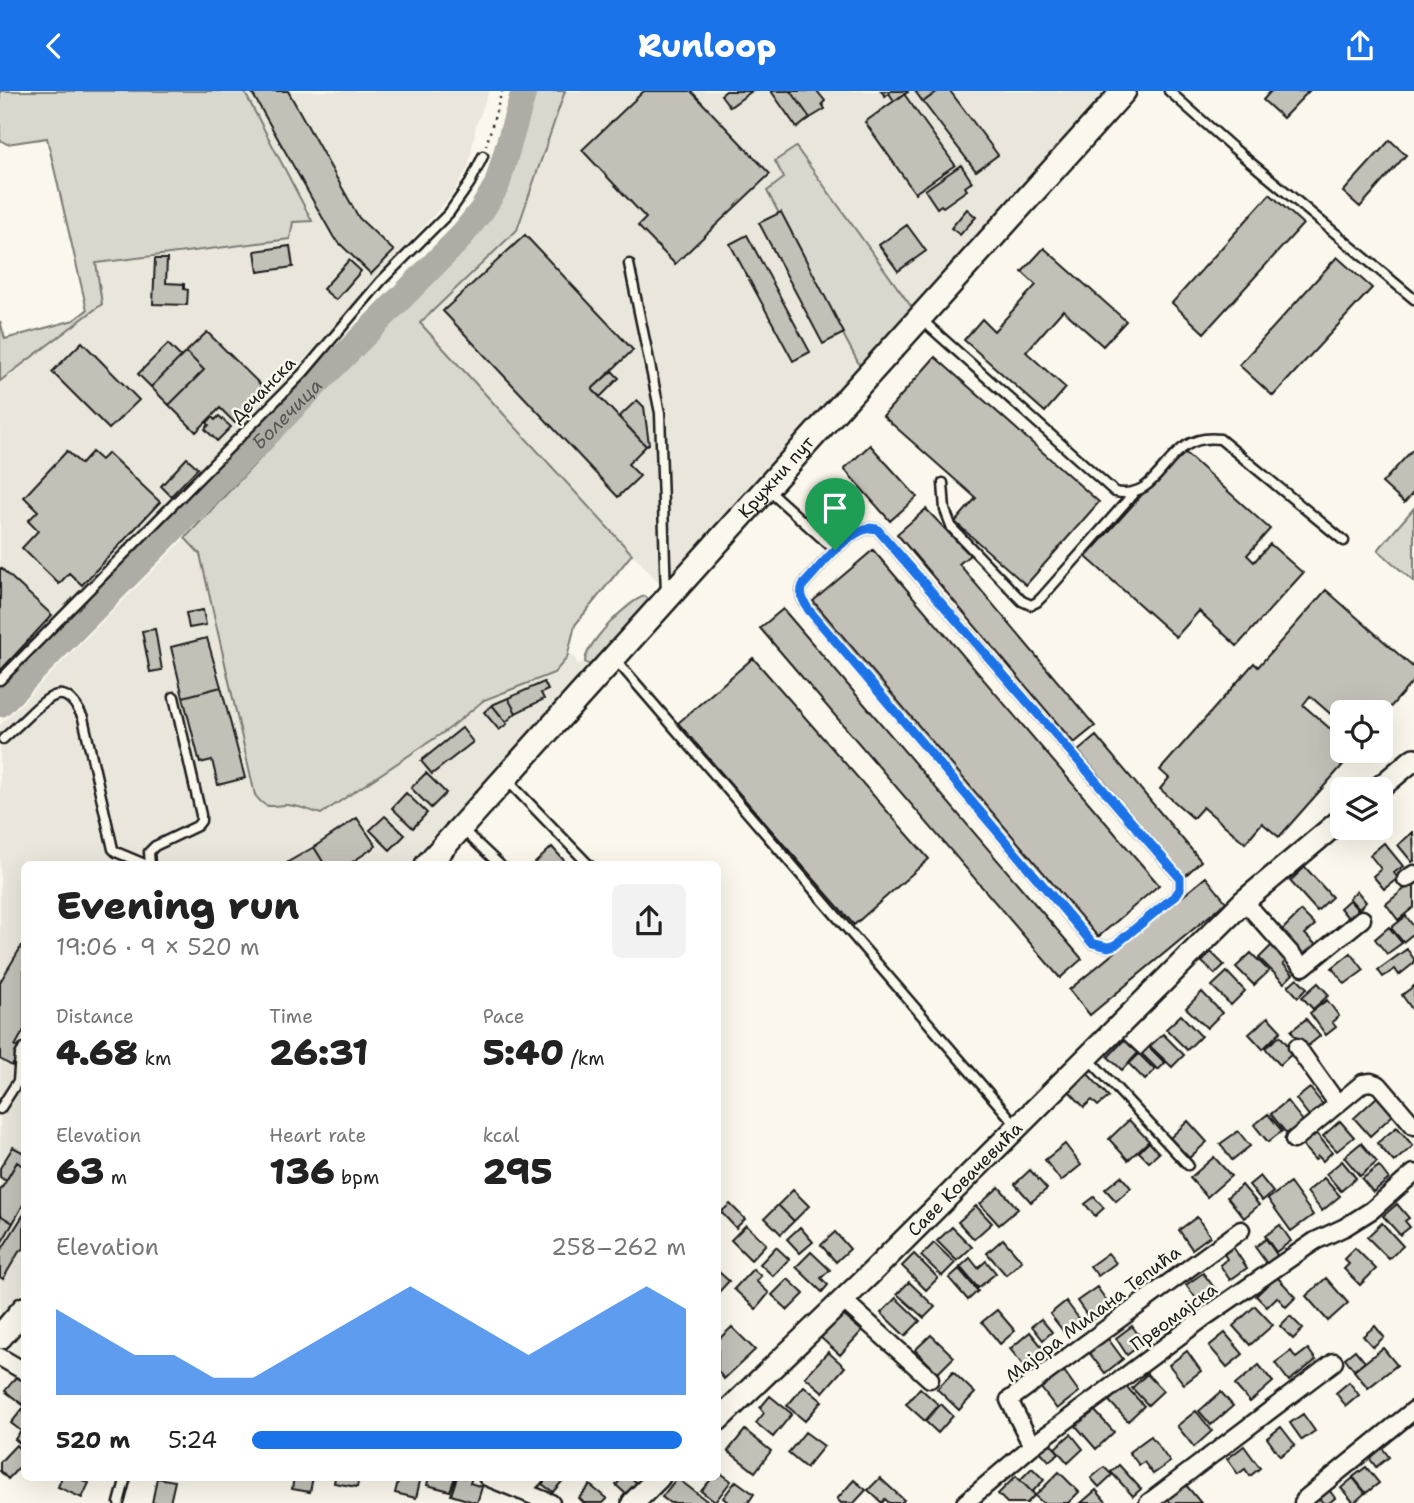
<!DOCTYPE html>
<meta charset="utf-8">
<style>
:root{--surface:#fff;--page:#f2f2f2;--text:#222;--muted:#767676;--accent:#1a73e8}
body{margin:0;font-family:"Shantell Sans",sans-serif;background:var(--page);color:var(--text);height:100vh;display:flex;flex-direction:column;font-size:26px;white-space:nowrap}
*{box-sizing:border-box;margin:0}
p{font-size:23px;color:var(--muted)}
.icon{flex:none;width:38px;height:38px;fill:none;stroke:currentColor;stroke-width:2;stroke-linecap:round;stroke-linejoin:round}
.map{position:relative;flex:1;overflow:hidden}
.sheet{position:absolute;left:21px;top:770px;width:700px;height:620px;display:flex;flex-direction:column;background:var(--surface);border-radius:10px;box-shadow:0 7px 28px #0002}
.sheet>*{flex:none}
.controls{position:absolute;left:1330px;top:609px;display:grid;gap:14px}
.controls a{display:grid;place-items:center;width:63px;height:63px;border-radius:10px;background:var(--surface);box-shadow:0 7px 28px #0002;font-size:35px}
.pin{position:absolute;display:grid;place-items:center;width:60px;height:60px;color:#fff;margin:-72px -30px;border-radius:50% 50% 50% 0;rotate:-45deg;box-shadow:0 0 7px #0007}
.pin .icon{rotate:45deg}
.round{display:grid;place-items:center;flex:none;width:74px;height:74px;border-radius:10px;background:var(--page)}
.head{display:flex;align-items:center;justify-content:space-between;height:119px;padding:0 35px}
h1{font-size:38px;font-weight:800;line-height:52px}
.metrics{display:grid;grid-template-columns:repeat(3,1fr);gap:10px;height:119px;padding:7px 35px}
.metrics div{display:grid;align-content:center}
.metrics b{font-size:35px;font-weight:800}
.metrics small{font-size:19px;font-weight:400}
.metrics p{font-size:19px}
.chart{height:196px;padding:14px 35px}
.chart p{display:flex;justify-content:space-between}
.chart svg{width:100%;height:126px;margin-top:7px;fill:var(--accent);opacity:.7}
ul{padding:0 35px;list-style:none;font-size:23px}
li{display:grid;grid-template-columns:112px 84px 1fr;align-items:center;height:52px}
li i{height:18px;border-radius:9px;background:var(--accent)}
header{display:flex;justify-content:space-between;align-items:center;height:91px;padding:0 35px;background:var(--accent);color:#fff;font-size:32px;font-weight:800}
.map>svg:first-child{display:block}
.built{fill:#eae6dc}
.green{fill:#dad7ce;stroke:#7b7a75;stroke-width:2}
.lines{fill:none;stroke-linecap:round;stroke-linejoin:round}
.river{stroke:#afaca5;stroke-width:26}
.building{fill:#c3c0b8;stroke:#1c1c1c;stroke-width:2}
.service-casing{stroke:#1c1c1c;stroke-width:13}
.minor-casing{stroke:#1c1c1c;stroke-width:21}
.tertiary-casing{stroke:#1c1c1c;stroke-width:26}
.secondary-casing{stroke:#1c1c1c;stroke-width:28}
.path{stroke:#1c1c1c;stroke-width:2.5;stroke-dasharray:2 5;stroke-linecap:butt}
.service{stroke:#fbf7ec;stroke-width:8}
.minor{stroke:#fbf7ec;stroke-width:16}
.tertiary{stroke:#fbf7ec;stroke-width:21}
.secondary{stroke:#fbf7ec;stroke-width:23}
.route-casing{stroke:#fff;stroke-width:14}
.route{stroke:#1a73e8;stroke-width:9}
.labels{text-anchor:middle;stroke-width:5;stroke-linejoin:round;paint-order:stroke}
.street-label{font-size:18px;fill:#1c1c1c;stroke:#fbf7ec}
.water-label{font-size:19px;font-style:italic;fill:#575653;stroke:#fbf7ec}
</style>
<header><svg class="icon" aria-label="back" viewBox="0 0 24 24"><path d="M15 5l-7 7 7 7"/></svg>Runloop<svg class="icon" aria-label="share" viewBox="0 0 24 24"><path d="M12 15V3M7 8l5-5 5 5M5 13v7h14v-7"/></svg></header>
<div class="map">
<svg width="1414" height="1412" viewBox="0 0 1414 1412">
<rect width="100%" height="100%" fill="#fbf7ec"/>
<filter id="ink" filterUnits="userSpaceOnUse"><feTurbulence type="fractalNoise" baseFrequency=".0143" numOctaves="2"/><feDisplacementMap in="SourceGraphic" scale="14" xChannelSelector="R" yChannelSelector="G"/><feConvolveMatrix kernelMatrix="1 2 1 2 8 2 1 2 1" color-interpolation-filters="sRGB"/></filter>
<g filter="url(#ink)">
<!-- built -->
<path class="built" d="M244,0h245l-13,35 -7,39 -16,29 -169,188 -284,293v-294l102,-77 -6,-41 194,-24 3,-17 19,-1z
M565,0h541l-193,218 -117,-162 -20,14 8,16 -17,14 93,175 -198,220 -242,-263 97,-93z
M185,447l15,16 55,241 7,9 12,3 13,-2 34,9 129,-86 34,-28 70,-27 14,-19 7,3 2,7 8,-2 5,3 -180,199 -386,1v426l-24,27v-593z"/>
<!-- green -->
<path class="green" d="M0,0h244l68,130 -19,1 -3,17 -194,24 6,41 -102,77v-60l5,18 69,-19 13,-10 -40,-172 -40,6 -7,-4z
M532,0h33l-48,139 -97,93 212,231 -57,71 -8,33 -13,15 -70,27 -34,28 -129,86c-10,-3 -24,-9 -35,-9 -16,0 -19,6 -31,-10l-55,-241 -15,-16 302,-320 17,-30z
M796,56l117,162 -53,57 -93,-175 17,-13 -9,-17z
M1414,417v74l-36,-32z
M645,505l4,4 -59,65 -5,-3c0,-17 43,-62 60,-66z"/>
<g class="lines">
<!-- river -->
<path class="river" id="s1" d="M0,613l458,-464 24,-30 15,-25 27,-94"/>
</g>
<!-- building -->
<path class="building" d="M251,0h37l71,127 35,33 -23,23 -37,-36z
M644,0h47l79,83 -95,90 -37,-38 8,-8 -64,-68z
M726,0h26l-22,16 -9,-12z
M771,0h20l19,27 -13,10z
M791,0h26l8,10 -3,3 3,5 -15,9z
M881,0h26l1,1 -14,9 -5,-8 -4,3z
M915,0h23l-15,11z
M938,0h12l48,64 -22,16 -53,-69z
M1271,0h38l-26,27 -20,-18z
M904,3l51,71 -40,28 -50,-71z
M1390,49l16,15 -46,52 -17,-15z
M961,74l11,17 -7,5 2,3 -24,17 -2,-2 -4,3 -12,-18z
M1270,103l33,30 -99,109 -32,-30z
M967,118l9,8 -16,18 -9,-7z
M781,121l63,121 -21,11 -64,-121z
M907,134l19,26 -28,20 -19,-26z
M525,144l108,115 -41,39 54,57 -18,18 12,12 -22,21 -175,-186z
M747,144l63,117 -17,9 -63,-117z
M290,155l3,21 -35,5 -3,-21z
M1044,157l82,73 -23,25 -40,-36 -37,42 40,36 -21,24 -81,-72 18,-21 12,12 42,-46 -14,-13z
M1337,166l35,31 -99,108 -34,-31z
M155,168h12l-1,24 18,1v5l4,1 -1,15 -34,-1z
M349,169l12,11 -25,29 -13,-11z
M207,241l60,59 -32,32 -15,-15 -24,24 -27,-27 35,-35 -18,-18z
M82,251l57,58 -30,29 -57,-57z
M168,253l13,13 -30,30 -13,-13z
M186,261l18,18 -35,35 -18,-18z
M935,266l164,145 -73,83 -71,-63 21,-24 -93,-82z
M612,280l7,7 -19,19 -8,-8z
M637,309l7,7 5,37 -3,2 -27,-29z
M219,325l12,11 -14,14 -12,-12 4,-4 -2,-2 5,-6 3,3z
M870,354l47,52 -27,24 -46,-52z
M1414,357v44l-10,11 -22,-20z
M1182,359l88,79 -23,26 7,7 16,-18 33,29 -66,73 -38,-35 -23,26 -90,-80z
M67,360l14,13 11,-12 9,8 7,-7 52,49 -78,83 -13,-12 -10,11 -37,-36 16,-17 -10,-10 10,-10 -14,-14z
M187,367l11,10 -27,28 -10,-10z
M926,418l44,46 -11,9 136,162 -21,17 -177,-209z
M873,459l286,335 -61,52 -285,-336z
M1,477l51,47 -52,56v-102z
M1326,499l88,78v12l-33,38v-6h-39v12l-32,-28 -7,9 39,34 -4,9 11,10 -70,79 -17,-14 -17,20 -42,-36 -10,11 -33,-29 9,-11 -9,-8 94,-107 4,4z
M783,518l299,350 -22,19 -300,-350z
M203,519l3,15 -17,3 -3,-15z
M155,538l7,41 -12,2 -8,-41z
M207,547l14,49 -38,10 -12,-50z
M753,567l176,201 -75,66 -176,-202z
M544,591l4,8 -7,3 3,6 -28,14 -8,-15z
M221,596l24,91 -27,7 -6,-25 -12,3 -17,-66z
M508,607l8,15 -10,9 -14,-17z
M492,614l15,19 -8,6 -15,-18z
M462,637l11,14 -41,32 -11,-13z
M1096,645l105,125 -16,15 -107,-125z
M426,682l20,20 -15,15 -20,-20z
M406,702l21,20 -14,15 -21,-20z
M385,725l20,19 -15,15 -20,-20z
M357,727l19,28 -28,19 -18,-2 -5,2 -11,-18z
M1413,741l1,29 -2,1 -14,-17z
M1384,752l19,23 -9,7 4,5 -14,11 -11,-13 8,-7 -11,-14z
M314,756l11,18h-35l-2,-3z
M552,756l16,18h-35z
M1305,776l27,30 -15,14 -27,-30z
M1206,786l20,25 -136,113 -21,-25z
M1414,790v26l-16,13 -12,-16z
M1357,800l9,11 -7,7 -10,-11z
M1349,809l10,11 -10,8 -9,-11z
M1301,820l14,14 -10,9 12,12 -14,14 -25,-26z
M1406,825l8,11v6l-11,9 -12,-14z
M1389,836l13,16 -15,11 -12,-15z
M24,851v88l-9,16 7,4 -10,16 -12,-7v-77z
M1274,852l15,15 -6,6 10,10 -9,9 -25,-25z
M1407,858l7,10v4l-15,12 -4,-6 -12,8 -5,-7z
M1211,861l13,13 -9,9 -13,-12z
M1251,862l18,18 -15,14 -18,-18z
M1351,862l13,17 -19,14 -13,-16z
M1227,881l18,19 -14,14 -19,-19z
M1297,887l10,10 -9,9 -10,-11z
M1318,892l11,12 -16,14 -11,-12z
M1414,895v26l-12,-17z
M1202,901l20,21 -15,15 -21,-20z
M1327,909l12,16 -7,6 4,5 -10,8 -16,-22z
M1181,924l20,21 -14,14 -21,-21z
M1268,926l13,14 -18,18 -14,-15z
M1306,928l14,17 -16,13 -13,-18z
M1163,943l21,21 -12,12 -22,-21z
M1280,945l14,16 -14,13 -15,-17z
M1124,949l14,13 -16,17 -14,-13z
M1149,956l16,16 -7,7 -16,-16z
M1139,963l16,16 -10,10 -16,-16z
M1088,983l21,23 -11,9 -6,-6 -8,7 -15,-16z
M1310,997l14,18 -14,11 -14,-18z
M1377,1006l16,18 -23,21 -16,-18z
M1287,1010l16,20 -16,13 -16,-20z
M1268,1023l14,17 -14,11 -14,-17z
M1129,1029l20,21 -21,19 -19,-21z
M1188,1030l19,21 -18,16 -19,-20z
M1340,1030l14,16 -17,14 -14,-15z
M1397,1036l16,19 -19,16 -17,-19z
M1238,1040l12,15 -18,14 -12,-16z
M1316,1042l16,19 -9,9 -5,-5 -3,4 -13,-15z
M1149,1051l10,11 -10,9 -10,-10z
M1361,1052l16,19 -17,14 -16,-19z
M1065,1053l16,21 -20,16 -16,-21z
M13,1056l11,6v14l-7,-5 -11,19 -6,-4v-9z
M1214,1066l17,19 -24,21 -17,-19z
M1342,1070l14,17 -15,13 -15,-17z
M17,1071l7,5v36l-11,20 -13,-8v-24z
M1379,1075l10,13 -16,13 -11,-13z
M1030,1079l17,19 -16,13 -16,-18z
M1121,1085l10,12 -15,13 -11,-12z
M1260,1085l13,16 -11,9 -13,-16z
M1324,1087l16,18 -18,15 -15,-19z
M1290,1092l23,32 -22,16 -23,-32z
M1242,1094l17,20 -15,13 -17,-21z
M999,1096l19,22 -19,16 -19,-21z
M793,1099l16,16 -15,15 -16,-16z
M1094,1106l10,11 -9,8 -10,-12z
M730,1113l15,15 -9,9 -15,-16z
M1397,1113l12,14 -4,3 5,6 -10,8 -17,-19z
M778,1114l16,16 -13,13 -16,-16z
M976,1115l16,17 -18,16 -16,-17z
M24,1123v34l-2,3 -2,-1 -17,29 -3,-2v-25z
M0,1124l13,8 -13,22z
M1197,1126l13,19 -18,13 -13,-19z
M1382,1132l21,23 -14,13 -22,-22z
M746,1134l20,19 -15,16 -20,-20z
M1280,1134l11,16 -15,11 -11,-16z
M800,1136l13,15 -13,11 -13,-14z
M952,1136l20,20 -15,14 -20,-20z
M835,1141l15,17 -14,13 -15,-17z
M1003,1148l19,22 -16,14 -19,-22z
M1266,1148l13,19 -11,7 -13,-18z
M934,1152l21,20 -13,13 -21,-20z
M776,1156l13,12 -16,17 -13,-12z
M1233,1156l14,21 -17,12 -10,-15 7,-6 -3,-5z
M1355,1157l21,21 -16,16 -16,-16 5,-5 -5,-5z
M811,1161l19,18 -9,8 7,7 -6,7 -26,-25z
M1108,1162l8,10 -18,13 -8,-10z
M914,1163l24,24 -12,12 -24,-24z
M970,1167l8,10 8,-7 10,12 -18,15 -18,-21z
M753,1178l8,7 -5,5 13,12 -13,16 -22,-20z
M959,1178l19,22 -10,9 -19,-22z
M719,1181l10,9 -11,12v-19z
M1203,1182l13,17 -17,12 -13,-17z
M1276,1185l20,21 -10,10 -9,-10 -10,10 -11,-11z
M1326,1187l22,25 -20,18 -22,-25z
M788,1188l16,15 -16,16 -16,-15z
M909,1191l26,25 -11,11 -27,-24z
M1097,1196l14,20 -20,14 -14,-20z
M896,1207l24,23 -15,15 -24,-23z
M1066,1210l14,19 -16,12 -14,-18z
M1255,1215l18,19 -23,20 -17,-19z
M997,1219l18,21 -15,13 -18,-22z
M842,1223l20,17 -22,24 -20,-18z
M1290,1225l13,13 -10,10 -13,-13z
M1041,1228l11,13 -9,8 -11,-14z
M1132,1235l12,16 -17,13 -11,-17z
M1375,1235l9,11 -11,10 -10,-11z
M732,1236l23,23 -31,29 -6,-8v-31z
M1030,1241l17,21 -20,17 -17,-21z
M1225,1242l18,21 -16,13 -18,-21z
M931,1244l23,22 -16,16 -23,-23z
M1106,1245l17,23 -18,14 -18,-23z
M1383,1257l14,17 -29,23 -14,-17z
M1308,1258l8,11 -27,21 -14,-18 16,-12 5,7z
M1355,1259l10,12 -11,8 -9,-12z
M1187,1260l14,20 -17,13 -15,-19z
M828,1261l17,15 -22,25 -18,-15z
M1259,1274l14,17 -23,20 -15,-17z
M1064,1280l15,21 -22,17 -16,-21z
M953,1281l22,21 -16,17 -22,-21z
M1147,1283l16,17 -15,14 -16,-17z
M17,1285l7,5 -1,24 -18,-14z
M1349,1291l10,13 -13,11 -10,-13z
M1125,1294l19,21 -16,15 -19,-20z
M804,1295l18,15 -17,20 -18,-15z
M920,1297l19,17 -14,16 -19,-17z
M1221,1301l12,14 -22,19 -12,-14z
M770,1305l22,18 -19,23 -17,-14 8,-10 -4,-5z
M941,1313l12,12 -15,17 -13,-12z
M24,1316v40l-9,-8 6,-8 -10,-8z
M1094,1319l20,22 -18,17 -20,-23z
M1196,1320l16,20 -18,16 -17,-21z
M1303,1323l12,17 -13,9 -12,-17z
M1281,1336l14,18 -15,11 -13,-18z
M745,1339l26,21 -16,21 -27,-21z
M805,1341l19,14 -18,22 -18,-15z
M1071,1343l12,15 -15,14 -13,-15z
M1151,1345l19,26 -17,12 -9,-12 -5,3 -10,-13z
M1049,1351l10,11 -10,8 -10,-11z
M16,1354l8,9v8l-16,17 -8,-8v-9z
M1380,1354l9,12 -13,10 -9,-12z
M1244,1355l16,22 -10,8 -5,-7 -7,5 -11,-15z
M1119,1374l22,24 -8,7 -22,-24z
M1104,1376l8,8 -13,12 -8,-9z
M1366,1376l13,16 -13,10 -13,-16z
M1032,1377l12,12 -12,12 -12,-12z
M718,1380l13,10 -16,21 -14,-11 12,-14h5z
M1059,1381l20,20 -11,11h-25l-8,-7z
M1016,1385l19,19 -8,8h-20l-9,-9z
M62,1386h14l13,6 -7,15 -24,-11z
M294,1386h19l-3,15 -18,-3z
M335,1386h24l-2,10 -23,-4z
M399,1386h22l-5,21 -21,-5z
M429,1386h26l-5,14 -23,-6z
M457,1386l15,1 -2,5 12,4 -5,16 -26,-8z
M548,1386h18l-13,15 -11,-8z
M623,1386h7l8,7 -11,11 -11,-10z
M157,1387l18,3 -5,22h-18z
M677,1387l30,23 -2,2h-35l-8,-6z
M880,1387l24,22 -3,3h-12l-4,-4 -3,4 -14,-13z
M1353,1387l12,15 -11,10 -13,-15z
M854,1389l12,10 -12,13h-13l-4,-4z
M736,1390l18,13 -6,9h-19l-6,-5z
M590,1394l17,14 -4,4h-19l-5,-5z
M1186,1394l15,18h-30l-3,-4z
M1327,1396l8,11 -6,5h-6l-6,-7z
M1096,1399l11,13h-26z"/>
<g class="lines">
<defs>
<path id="service" d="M1169,0l63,56 182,152
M629,173l31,149 6,181
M922,229l193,172c50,10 48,-61 105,-53l124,102
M943,392l2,27 7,18 70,73 9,4 6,-3 6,-6 90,-102
M767,398l68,61
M870,437l7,1 303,349v11l-4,6 -61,50 -7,2 -16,-4 -283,-334c-6,-8 -10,-14 -6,-24 19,-20 40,-50 67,-57z
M615,568l402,467
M0,589l303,-307 78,-92 68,-68 21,-30 13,-27
M3,648c10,-9 20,-18 29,-27 23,-21 35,-27 51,6l30,131 3,3 31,13
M506,688l83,86
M463,739l37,35
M150,774l-1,-13 6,-6 42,-20 4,-5v-6l-27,-118
M1089,968l99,106
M0,1018l18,-28 2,-26 4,-7
M119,1412l7,-26"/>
<path id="minor" d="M1406,788l8,-5
M1244,810l59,66 59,-48
M1297,956l40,56
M1294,1049l69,-57 8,-1 8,3 35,41
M842,1208l88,80
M0,1266l24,14
M1032,1355l-23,-46 232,-170
M487,1386l64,26
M521,1400l14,-14
M965,1412l67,-57 170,-127 113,-78 30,-14 27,-17 42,-37
M1148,1412l186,-141
M1303,1412l3,-5 108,-88"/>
<g id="tertiary">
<path d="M1378,698l36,-30"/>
<path id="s2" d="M718,1329l153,-147 373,-372 98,-82"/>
<path d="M633,1412l26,-26"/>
</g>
<g id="secondary">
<path id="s3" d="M427,774l697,-774"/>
<path d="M0,1246l24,-28"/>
</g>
</defs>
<!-- service casing -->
<use href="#service" class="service-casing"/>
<!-- minor casing -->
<use href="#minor" class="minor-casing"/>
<!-- tertiary casing -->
<use href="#tertiary" class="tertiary-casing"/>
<!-- secondary casing -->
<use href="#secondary" class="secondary-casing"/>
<!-- path -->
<path class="path" d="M486,55l16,-55"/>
<!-- service -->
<use href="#service" class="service"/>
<!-- minor -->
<use href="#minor" class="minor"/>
<!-- tertiary -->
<use href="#tertiary" class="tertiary"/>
<!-- secondary -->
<use href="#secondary" class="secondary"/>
</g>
</g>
<g class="lines" filter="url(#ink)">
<defs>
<path id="route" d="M870,437l7,1 303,349v11l-4,6 -61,50 -7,2 -16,-4 -284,-334c-4,-8 -9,-14 -5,-24 19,-20 40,-50 67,-57z"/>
</defs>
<!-- route casing -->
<use href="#route" class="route-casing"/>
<!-- route -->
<use href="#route" class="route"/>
</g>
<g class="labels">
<!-- street labels -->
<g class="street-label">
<text transform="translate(263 299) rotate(-46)" y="6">Дечанска</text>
<text dy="6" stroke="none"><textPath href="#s3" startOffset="522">Кружни пут</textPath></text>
<text dy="6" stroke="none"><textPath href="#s2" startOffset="345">Саве Ковачевића</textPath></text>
<text transform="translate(1093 1223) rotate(-37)" y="6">Мајора Милана Тепића</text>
<text transform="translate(1174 1226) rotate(-36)" y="6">Првомајска</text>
</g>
<!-- water labels -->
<g class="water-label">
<text dy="7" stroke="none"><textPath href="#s1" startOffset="408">Болечица</textPath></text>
</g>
</g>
</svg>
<div class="controls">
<a><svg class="icon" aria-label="locate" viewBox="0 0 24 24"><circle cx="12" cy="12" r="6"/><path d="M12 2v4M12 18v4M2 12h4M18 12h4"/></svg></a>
<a><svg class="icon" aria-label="layers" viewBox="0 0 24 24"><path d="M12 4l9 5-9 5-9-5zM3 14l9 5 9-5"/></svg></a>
</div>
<div class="pin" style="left:835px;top:459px;background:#1e9e55"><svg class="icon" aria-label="arrive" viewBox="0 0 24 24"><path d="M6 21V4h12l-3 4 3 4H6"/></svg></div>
<section class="sheet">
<div class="head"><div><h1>Evening run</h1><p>19:06 · 9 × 520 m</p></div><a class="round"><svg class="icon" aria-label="share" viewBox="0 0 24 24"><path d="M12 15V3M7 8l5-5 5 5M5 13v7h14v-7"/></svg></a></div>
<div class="metrics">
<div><p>Distance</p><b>4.68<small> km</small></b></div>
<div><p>Time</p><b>26:31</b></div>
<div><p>Pace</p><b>5:40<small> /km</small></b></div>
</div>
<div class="metrics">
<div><p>Elevation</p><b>63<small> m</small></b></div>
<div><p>Heart rate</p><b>136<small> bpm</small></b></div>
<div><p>kcal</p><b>295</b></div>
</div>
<div class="chart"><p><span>Elevation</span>258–262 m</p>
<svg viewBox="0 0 160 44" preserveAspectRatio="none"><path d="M0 44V14L10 22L20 30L30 30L40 38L50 38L60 30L70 22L80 14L90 6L100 14L110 22L120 30L130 22L140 14L150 6L160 14V44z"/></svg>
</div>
<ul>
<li><b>520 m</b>5:24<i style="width:99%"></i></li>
</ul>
</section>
</div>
